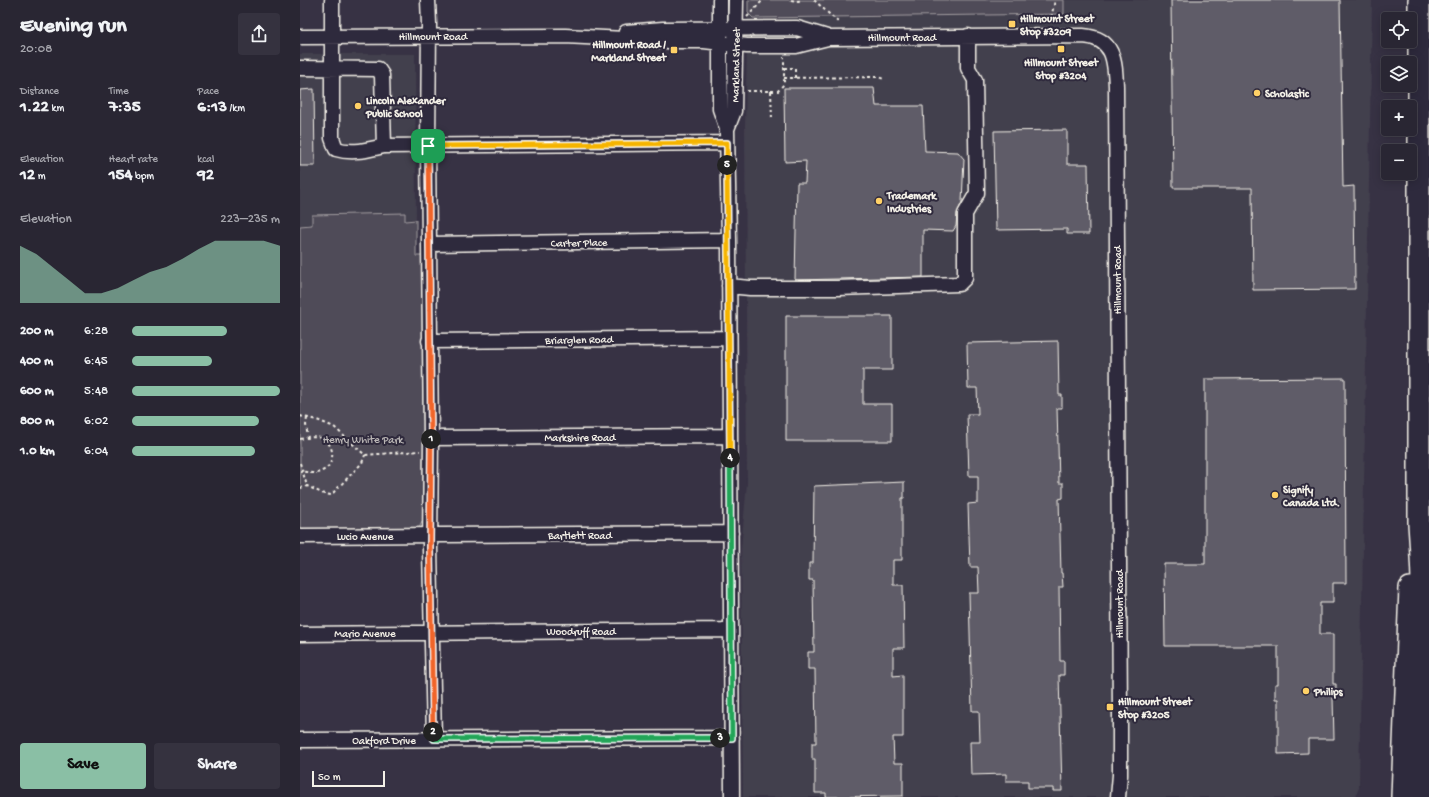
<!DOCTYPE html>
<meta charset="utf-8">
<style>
:root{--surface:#292633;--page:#35323f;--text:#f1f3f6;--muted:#a5a5ac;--line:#45434e;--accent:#8abfa5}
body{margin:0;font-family:"Gochi Hand",sans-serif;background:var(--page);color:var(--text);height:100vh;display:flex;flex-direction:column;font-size:15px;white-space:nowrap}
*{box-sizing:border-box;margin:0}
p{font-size:13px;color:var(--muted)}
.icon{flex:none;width:22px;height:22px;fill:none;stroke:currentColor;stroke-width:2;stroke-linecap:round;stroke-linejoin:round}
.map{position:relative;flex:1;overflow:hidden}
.side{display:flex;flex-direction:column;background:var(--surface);width:300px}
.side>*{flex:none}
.fabs{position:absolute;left:1081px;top:12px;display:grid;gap:8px}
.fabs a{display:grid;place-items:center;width:36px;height:36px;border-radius:4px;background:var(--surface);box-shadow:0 2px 10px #0003,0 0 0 1px var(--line);font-size:20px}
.scale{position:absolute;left:12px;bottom:10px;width:73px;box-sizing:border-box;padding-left:4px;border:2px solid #f4f1e8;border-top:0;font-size:11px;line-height:14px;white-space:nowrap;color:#f4f1e8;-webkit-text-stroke:3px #2f2a3d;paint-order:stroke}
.pin{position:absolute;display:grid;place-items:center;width:34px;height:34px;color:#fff;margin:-17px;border-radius:8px;box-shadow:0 2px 6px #0006}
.km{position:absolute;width:20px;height:20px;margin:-10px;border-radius:50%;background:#222;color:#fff;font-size:11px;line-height:20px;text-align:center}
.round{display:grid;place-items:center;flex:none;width:42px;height:42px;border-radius:4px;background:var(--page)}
.head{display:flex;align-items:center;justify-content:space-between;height:68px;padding:0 20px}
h1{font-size:22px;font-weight:700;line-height:30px}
.stats{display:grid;grid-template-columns:repeat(3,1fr);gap:6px;height:68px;padding:4px 20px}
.stats div{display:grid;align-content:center}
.stats b{font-size:17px;font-weight:700}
.stats small{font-size:11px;font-weight:400}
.stats p{font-size:11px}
.chart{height:112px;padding:8px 20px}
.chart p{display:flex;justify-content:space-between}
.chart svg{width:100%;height:72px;margin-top:4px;fill:var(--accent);opacity:.7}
.primary-button{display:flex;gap:8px;margin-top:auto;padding:8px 20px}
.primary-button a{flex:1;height:46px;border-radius:4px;background:var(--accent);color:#111;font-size:16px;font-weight:700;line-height:46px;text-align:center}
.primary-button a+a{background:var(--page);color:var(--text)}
ul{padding:0 20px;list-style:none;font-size:13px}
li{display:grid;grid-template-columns:64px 48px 1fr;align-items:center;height:30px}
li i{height:10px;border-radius:5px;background:var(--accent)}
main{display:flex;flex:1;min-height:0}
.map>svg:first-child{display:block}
.built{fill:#433f4e}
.green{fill:#504b59;stroke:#a29ea0}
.building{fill:#5f5c67;stroke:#f4f1e8}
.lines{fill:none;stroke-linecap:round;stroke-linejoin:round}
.minor-casing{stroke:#f4f1e8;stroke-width:17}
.highway-casing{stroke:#f4f1e8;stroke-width:24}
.path{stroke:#f4f1e8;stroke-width:2;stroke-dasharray:3 3;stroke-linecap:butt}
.minor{stroke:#2f2a3d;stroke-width:14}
.highway{stroke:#2f2a3d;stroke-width:21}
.split-1-casing{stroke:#fff;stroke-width:8}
.split-2-casing{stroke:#fff;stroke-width:8}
.split-3-casing{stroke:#fff;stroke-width:8}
.split-4-casing{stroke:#fff;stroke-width:8}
.split-5-casing{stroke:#fff;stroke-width:8}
.split-6-casing{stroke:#fff;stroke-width:8}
.split-1{stroke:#f0652b;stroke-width:5}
.split-2{stroke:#f0652b;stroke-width:5}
.split-3{stroke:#22a559;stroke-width:5}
.split-4{stroke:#22a559;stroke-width:5}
.split-5{stroke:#f5b400;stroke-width:5}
.split-6{stroke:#f5b400;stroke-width:5}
.poi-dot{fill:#ffd166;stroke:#2f2a3d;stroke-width:1.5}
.labels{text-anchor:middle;stroke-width:4;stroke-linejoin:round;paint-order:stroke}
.poi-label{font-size:11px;font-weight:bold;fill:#f4f1e8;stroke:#2f2a3d;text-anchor:start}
.street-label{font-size:11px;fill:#f4f1e8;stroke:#2f2a3d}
.park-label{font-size:11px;fill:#bbb7b6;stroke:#2f2a3d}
</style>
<main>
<section class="side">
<div class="head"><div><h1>Evening run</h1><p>20:08</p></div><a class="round"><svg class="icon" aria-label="share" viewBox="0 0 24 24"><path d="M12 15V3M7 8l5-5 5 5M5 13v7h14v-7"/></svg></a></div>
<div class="stats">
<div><p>Distance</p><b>1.22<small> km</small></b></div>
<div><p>Time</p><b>7:35</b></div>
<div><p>Pace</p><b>6:13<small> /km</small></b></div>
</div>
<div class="stats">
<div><p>Elevation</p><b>12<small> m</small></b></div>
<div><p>Heart rate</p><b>154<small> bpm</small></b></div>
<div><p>kcal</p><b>92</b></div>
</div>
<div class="chart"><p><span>Elevation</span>223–235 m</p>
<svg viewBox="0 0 160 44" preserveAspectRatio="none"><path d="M0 44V9L10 14L20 22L30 30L40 38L50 38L60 35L70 30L80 25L90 22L100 17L110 11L120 6L130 6L140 6L150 6L160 9V44z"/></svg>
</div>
<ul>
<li><b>200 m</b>6:28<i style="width:64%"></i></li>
<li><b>400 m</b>6:45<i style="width:54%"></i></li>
<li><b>600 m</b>5:48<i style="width:100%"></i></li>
<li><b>800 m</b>6:02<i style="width:86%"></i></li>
<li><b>1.0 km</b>6:04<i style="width:83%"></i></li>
</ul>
<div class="primary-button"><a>Save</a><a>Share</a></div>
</section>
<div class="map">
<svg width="1129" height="797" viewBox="0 0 1129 797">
<rect width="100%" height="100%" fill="#373244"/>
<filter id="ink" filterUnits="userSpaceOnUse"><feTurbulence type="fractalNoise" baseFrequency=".025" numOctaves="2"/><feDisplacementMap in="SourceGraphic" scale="8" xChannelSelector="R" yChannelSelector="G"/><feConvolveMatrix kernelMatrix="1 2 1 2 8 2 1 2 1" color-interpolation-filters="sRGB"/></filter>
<g filter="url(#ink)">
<!-- built -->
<path class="built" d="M764,0h308l-13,788 -4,9h-612l-2,-248 6,-66 -2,-358 3,-112 6,5 310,-4z
M0,54h115l1,166 -116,6z"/>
<!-- green -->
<path class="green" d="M448,0h316v14l-311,4 -5,-5z
M105,213v8l11,-1v36h10v2l-4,5 1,157 3,3 1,30 -4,5v62l-4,8 -6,2 -113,2v-306l12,-1v-10z"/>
<!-- building -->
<path class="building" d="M871,0h169l3,187 11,-1 1,103 -102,1 -1,-102h-79z
M484,88h90l2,18h47l2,45 33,1 6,7 -2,43 -5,12 -1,12 -3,5 -30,-1v47l-128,3 2,-97h8l1,-22 -21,1z
M14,89l1,77h-15v-76z
M767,130v34h21l1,70h-22v-5l-71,1 -2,-99z
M486,316h106v54h-29v34h29v37h-106z
M758,341l1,54h3v13h-5l2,75h4v15l-4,1 2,74h1l1,14h-4l1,74h4v14h-5l3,116h-9v-3h-25v-7h-22v-7l-35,1 -1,-33h10l-1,-31h-7l-3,-118h10l-1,-26h-8l-2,-63 10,-1v-27h-9l-2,-62h11l-1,-26h-9l-1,-45z
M1045,378l1,205h-13v20h-13v31h13v50h3v14h-3l1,41h-26v14l-30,1v-55h-3v-15h3v-38h-113l-1,-82h41v-185z
M604,482v16h-2v62h-9v25h10l1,63h-11v28l10,-1v62h-10l1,26h9v33l-77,1v-4h-11v-34h-3v-16h4l-1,-74h-7v-17h6l-1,-72h-4v-17h4l1,-77z"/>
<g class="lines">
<defs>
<path id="minor" d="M32,0v138l4,11c16,5 32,1 48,-3l343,-3
M128,0l1,24 -1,122 3,292 -1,110 4,191
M420,0v109l7,20 2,111 3,557
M326,32l37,-3 134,-1 30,9
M0,37l265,-1 99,5h40l43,5h49l32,-8 255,-2c31,2 32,25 33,50l4,631v58l-2,22
M0,68l78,1 4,6 2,71
M427,129l7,-18 2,-111
M129,244l300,-4
M429,286l21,2h87l122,-4 6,-6v-64l12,-21 -2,-113 -7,-12v-32
M129,341l300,-3
M131,438l299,-2
M0,536l431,-3
M0,634l431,-4
M0,740l432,-2"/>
<path id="highway" d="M1119,0v524c7,91 3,182 4,273
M1102,797l8,-209"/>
</defs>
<!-- minor casing -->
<use href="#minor" class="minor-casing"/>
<!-- highway casing -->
<use href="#highway" class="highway-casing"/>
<!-- path -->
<path class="path" d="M491,0l7,1 4,-1
M514,0l25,23
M447,17l16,-17
M750,23l5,-23
M484,68h11v10
M484,78l94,-1 6,2
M447,91h31l6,-7v-27
M471,91l1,28
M0,416l17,4 17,7 31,28 55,-4
M7,418l-1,7 2,13
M0,439c8,-1 18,-4 25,1 11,8 9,26 -3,31 -7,4 -15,1 -22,0
M0,463l7,23
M0,488l7,-2 17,8 7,1 31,-32 3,-8"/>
<!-- minor -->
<use href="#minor" class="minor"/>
<!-- highway -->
<use href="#highway" class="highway"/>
</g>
</g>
<g class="lines" filter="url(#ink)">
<defs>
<path id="split-1" d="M128,146l3,293"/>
<path id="split-2" d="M131,439l-1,109 3,184"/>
<path id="split-3" d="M133,732l1,7 286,-1"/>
<path id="split-4" d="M420,738h12l-2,-280"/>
<path id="split-5" d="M427,165l3,293"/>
<path id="split-6" d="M128,146l299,-3v22"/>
</defs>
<!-- split-1 casing -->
<use href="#split-1" class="split-1-casing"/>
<!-- split-2 casing -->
<use href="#split-2" class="split-2-casing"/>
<!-- split-3 casing -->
<use href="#split-3" class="split-3-casing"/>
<!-- split-4 casing -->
<use href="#split-4" class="split-4-casing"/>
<!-- split-5 casing -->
<use href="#split-5" class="split-5-casing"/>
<!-- split-6 casing -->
<use href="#split-6" class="split-6-casing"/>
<!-- split-1 -->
<use href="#split-1" class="split-1"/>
<!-- split-2 -->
<use href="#split-2" class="split-2"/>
<!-- split-3 -->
<use href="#split-3" class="split-3"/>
<!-- split-4 -->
<use href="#split-4" class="split-4"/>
<!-- split-5 -->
<use href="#split-5" class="split-5"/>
<!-- split-6 -->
<use href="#split-6" class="split-6"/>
</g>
<!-- markers -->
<g class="poi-dot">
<rect x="708" y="20" width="8" height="8" rx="2"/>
<rect x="757" y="45" width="8" height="8" rx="2"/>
<rect x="370" y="46" width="8" height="8" rx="2"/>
<circle cx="957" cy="93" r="4"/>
<circle cx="58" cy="106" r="4"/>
<circle cx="579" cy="201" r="4"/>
<circle cx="975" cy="495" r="4"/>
<circle cx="1006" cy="691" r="4"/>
<rect x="806" y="703" width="8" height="8" rx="2"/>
</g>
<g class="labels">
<!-- poi labels -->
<g class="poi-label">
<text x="720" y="22">Hillmount Street<tspan x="720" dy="13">Stop #3209</tspan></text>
<text x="366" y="48" text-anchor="end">Hillmount Road /<tspan x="366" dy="13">Markland Street</tspan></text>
<text x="761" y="66" text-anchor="middle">Hillmount Street<tspan x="761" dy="13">Stop #3204</tspan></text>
<text x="965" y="97">Scholastic</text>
<text x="66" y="104">Lincoln Alexander<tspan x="66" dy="13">Public School</tspan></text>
<text x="587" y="199">Trademark<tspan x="587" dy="13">Industries</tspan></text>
<text x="983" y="493">Signify<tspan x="983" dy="13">Canada Ltd.</tspan></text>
<text x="1014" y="695">Philips</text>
<text x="818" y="705">Hillmount Street<tspan x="818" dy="13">Stop #3205</tspan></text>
</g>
<!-- street labels -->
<g class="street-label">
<text x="133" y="40">Hillmount Road</text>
<text x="602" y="41">Hillmount Road</text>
<text transform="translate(435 65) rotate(-89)" y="4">Markland Street</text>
<text transform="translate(279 242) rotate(-1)" y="4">Carter Place</text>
<text transform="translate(817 280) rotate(-90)" y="4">Hillmount Road</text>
<text transform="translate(279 339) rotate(-1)" y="4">Briarglen Road</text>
<text x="280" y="441">Markshire Road</text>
<text x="280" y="539">Bartlett Road</text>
<text x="65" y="540">Lucio Avenue</text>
<text transform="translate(819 604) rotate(-90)" y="4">Hillmount Road</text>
<text x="281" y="635">Woodruff Road</text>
<text x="65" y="637">Mario Avenue</text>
<text x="84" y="744">Oakford Drive</text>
</g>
<!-- park labels -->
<g class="park-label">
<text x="63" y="443">Henry White Park</text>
</g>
</g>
</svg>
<div class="fabs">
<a><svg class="icon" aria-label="locate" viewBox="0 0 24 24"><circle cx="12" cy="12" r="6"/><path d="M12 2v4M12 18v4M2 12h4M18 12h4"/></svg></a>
<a><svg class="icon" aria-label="layers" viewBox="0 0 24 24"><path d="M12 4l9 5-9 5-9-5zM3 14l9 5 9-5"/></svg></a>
<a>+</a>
<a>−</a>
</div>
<div class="scale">50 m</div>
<div class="pin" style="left:128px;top:146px;background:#1e9e55"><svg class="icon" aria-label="arrive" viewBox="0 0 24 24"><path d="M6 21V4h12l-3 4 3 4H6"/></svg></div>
<b class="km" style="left:131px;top:439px">1</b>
<b class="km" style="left:133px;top:732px">2</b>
<b class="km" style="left:420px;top:738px">3</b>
<b class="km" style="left:430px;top:458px">4</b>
<b class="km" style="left:427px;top:165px">5</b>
</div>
</main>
